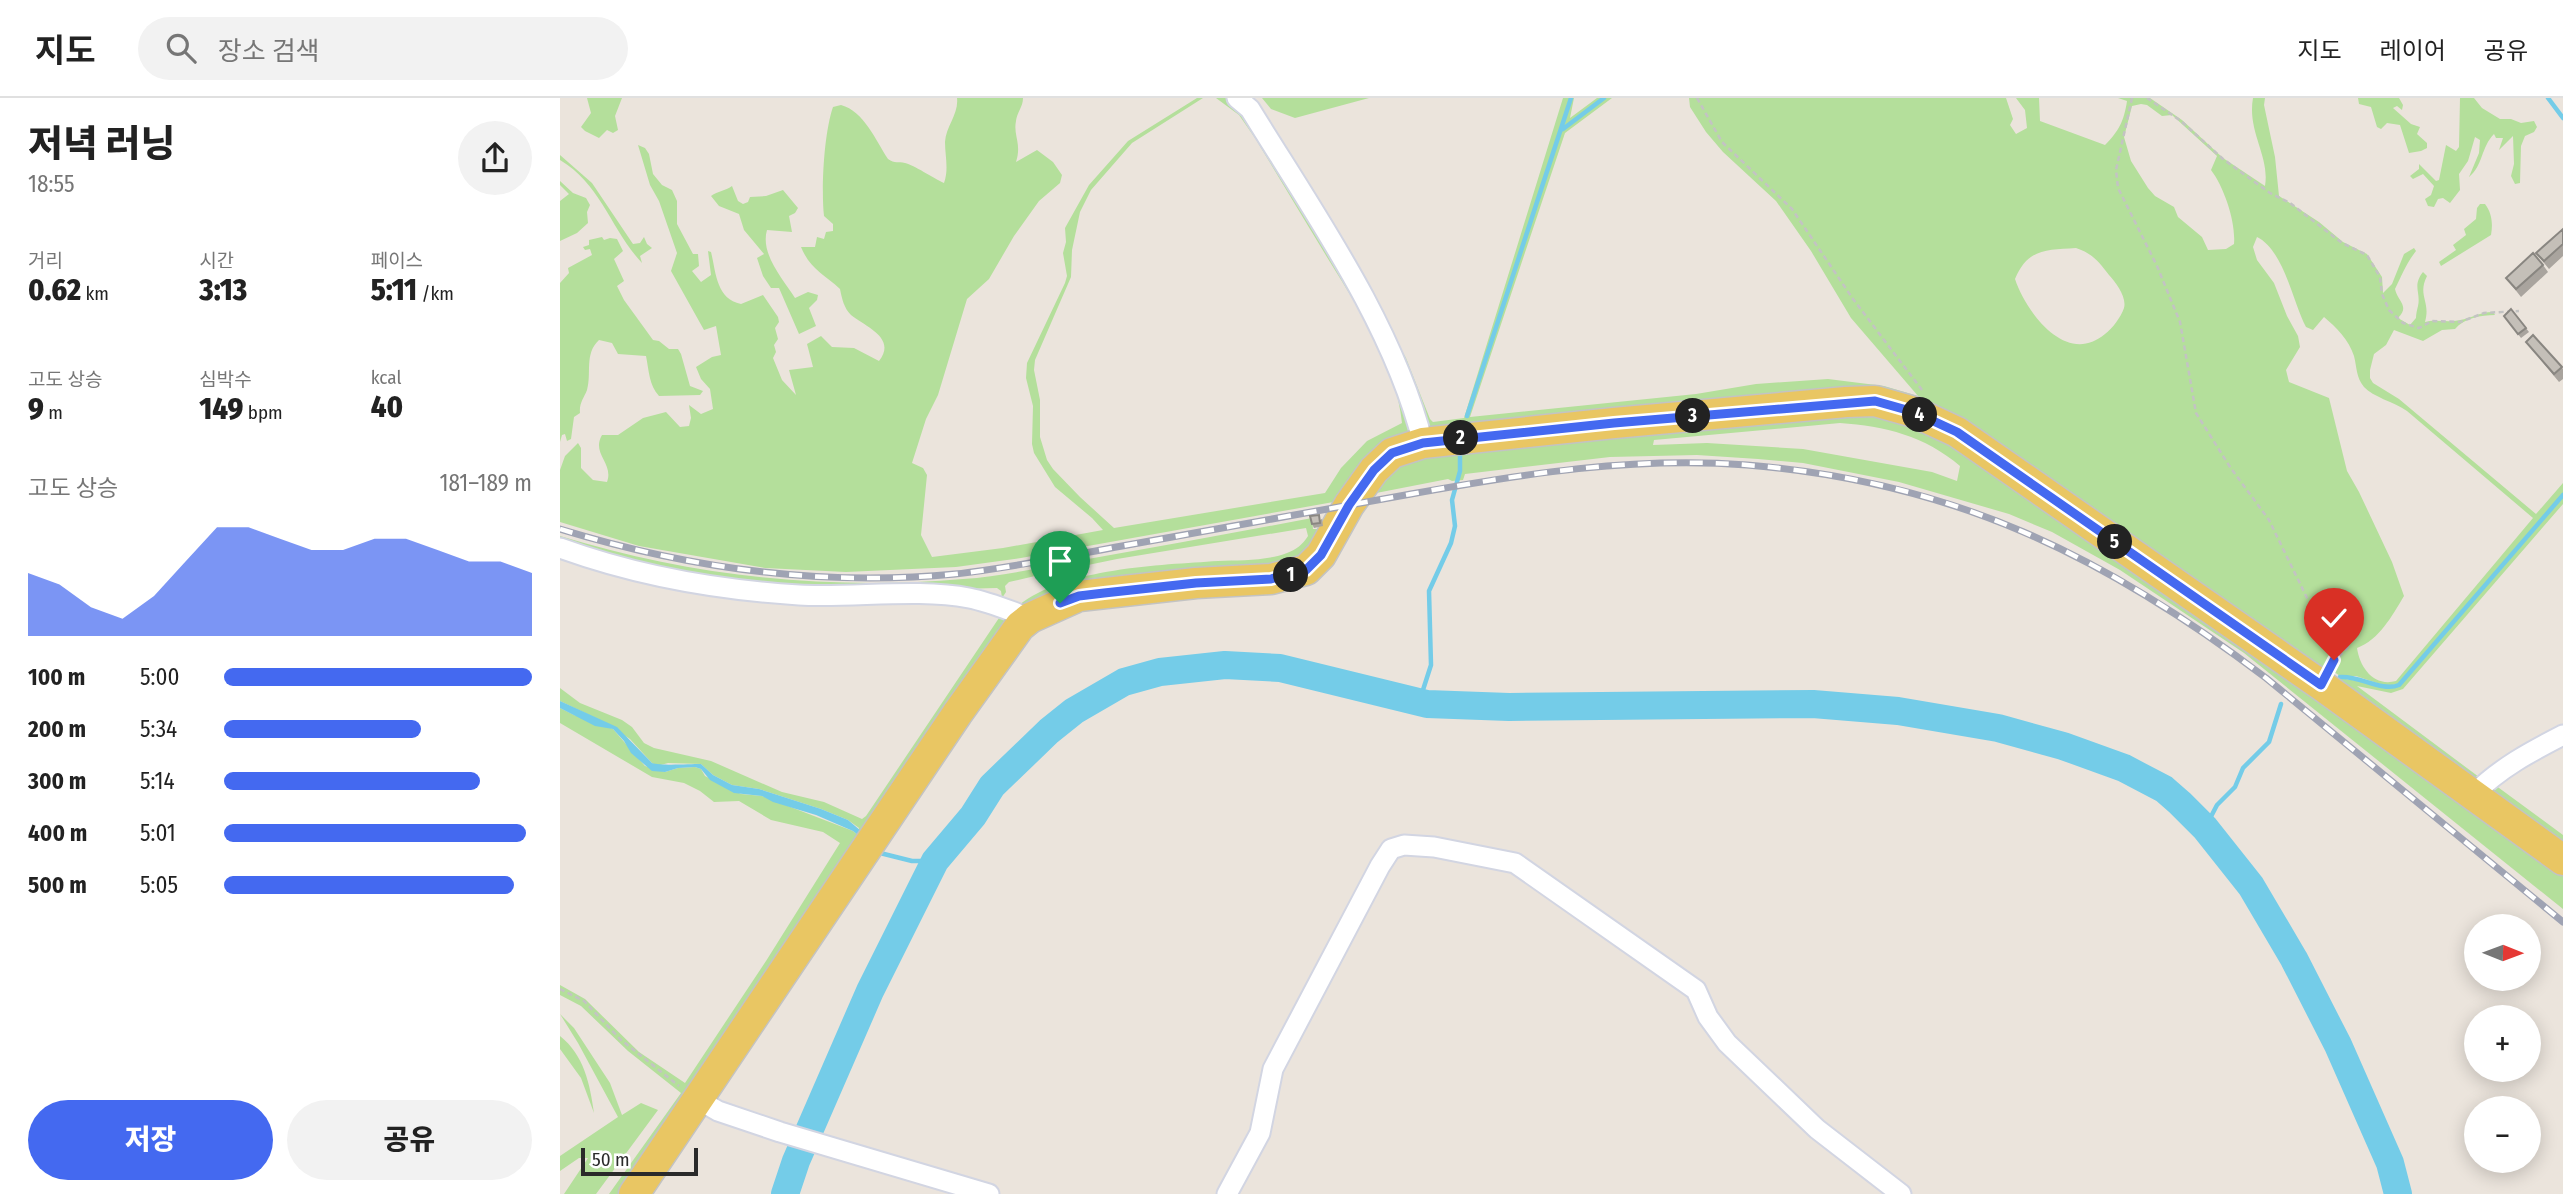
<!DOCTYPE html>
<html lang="ko">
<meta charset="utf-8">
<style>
:root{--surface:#fff;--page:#f2f2f2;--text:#222;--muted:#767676;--line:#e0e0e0;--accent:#4469f0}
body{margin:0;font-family:"Fira Sans Condensed","Noto Sans KR",sans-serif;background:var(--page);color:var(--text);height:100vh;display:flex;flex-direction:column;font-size:26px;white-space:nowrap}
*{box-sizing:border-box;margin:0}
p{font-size:23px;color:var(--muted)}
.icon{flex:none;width:38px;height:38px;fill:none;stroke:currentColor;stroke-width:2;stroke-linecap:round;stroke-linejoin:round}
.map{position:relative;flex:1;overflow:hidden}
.sheet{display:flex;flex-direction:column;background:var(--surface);width:560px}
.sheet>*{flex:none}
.needle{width:46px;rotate:91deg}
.fabs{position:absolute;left:1904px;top:816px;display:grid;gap:14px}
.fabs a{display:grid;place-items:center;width:77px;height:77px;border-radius:50%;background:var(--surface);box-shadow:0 4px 18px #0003;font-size:35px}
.scale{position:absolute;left:21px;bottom:18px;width:117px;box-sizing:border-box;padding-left:7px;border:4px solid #2a2a2a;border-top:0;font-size:19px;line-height:24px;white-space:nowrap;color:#2a2a2a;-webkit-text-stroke:5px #fff;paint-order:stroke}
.pin{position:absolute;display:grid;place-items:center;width:60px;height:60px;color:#fff;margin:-72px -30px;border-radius:50% 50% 50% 0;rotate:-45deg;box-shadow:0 0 7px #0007}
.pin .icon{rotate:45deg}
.km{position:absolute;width:35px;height:35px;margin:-18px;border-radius:50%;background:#222;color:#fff;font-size:19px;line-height:35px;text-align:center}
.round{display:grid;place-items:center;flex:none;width:74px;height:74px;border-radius:37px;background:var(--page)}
.summary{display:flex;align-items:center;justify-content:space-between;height:119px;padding:0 28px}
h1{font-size:38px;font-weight:800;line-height:52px}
.figures{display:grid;grid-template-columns:repeat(3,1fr);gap:10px;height:119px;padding:7px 28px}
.figures div{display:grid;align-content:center}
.figures b{font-size:30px;font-weight:800}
.figures small{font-size:19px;font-weight:400}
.figures p{font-size:19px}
.chart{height:196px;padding:14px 28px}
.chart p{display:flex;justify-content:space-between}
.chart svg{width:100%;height:126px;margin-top:7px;fill:var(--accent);opacity:.7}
.cta{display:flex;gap:14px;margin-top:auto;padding:14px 28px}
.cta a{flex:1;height:80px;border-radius:42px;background:var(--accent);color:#fff;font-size:28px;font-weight:800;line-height:80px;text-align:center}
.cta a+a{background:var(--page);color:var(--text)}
ul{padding:0 28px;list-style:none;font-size:23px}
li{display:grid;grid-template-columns:112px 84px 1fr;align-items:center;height:52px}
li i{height:18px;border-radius:9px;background:var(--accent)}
header{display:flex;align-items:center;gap:42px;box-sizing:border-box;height:98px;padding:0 35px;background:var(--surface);border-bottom:2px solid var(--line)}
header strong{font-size:33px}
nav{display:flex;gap:38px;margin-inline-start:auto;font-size:24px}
.search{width:490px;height:63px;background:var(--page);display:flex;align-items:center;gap:18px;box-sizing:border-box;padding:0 24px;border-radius:38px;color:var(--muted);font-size:26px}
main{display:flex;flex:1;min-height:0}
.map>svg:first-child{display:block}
.green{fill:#b4df9b;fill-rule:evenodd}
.water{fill:#74cce8}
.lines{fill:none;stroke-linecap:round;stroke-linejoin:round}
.stream{stroke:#74cce8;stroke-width:4.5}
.river{stroke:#74cce8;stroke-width:28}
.street-casing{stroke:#d2d5e2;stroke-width:23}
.primary-casing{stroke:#c3c3c3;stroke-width:33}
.path{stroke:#c3c3c3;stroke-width:2.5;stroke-dasharray:5 3.5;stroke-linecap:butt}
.street{stroke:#fff;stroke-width:19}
.primary{stroke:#e9c663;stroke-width:30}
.rail-casing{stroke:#9fa3b3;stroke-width:7}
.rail{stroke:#fff;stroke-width:4.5;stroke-dasharray:13;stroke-linecap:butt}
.wall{fill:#a9a49e}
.building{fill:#c4bfb8;stroke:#898681;stroke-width:2}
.route-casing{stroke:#fff;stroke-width:14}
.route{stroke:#4469f0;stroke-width:9}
</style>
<header>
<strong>지도</strong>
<div class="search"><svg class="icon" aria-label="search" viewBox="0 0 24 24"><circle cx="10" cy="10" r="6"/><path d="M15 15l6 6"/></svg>장소 검색</div>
<nav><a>지도</a><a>레이어</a><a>공유</a></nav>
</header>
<main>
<section class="sheet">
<div class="summary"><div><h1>저녁 러닝</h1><p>18:55</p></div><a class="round"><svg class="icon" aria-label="share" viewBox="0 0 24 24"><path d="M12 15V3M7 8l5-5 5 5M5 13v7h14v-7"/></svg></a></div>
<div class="figures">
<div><p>거리</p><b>0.62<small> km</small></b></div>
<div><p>시간</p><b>3:13</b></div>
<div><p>페이스</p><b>5:11<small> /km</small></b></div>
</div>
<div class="figures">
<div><p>고도 상승</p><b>9<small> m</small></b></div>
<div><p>심박수</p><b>149<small> bpm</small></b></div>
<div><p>kcal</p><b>40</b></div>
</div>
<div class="chart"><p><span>고도 상승</span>181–189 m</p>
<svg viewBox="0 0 160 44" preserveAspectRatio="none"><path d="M0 44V22L10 26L20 34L30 38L40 30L50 18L60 6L70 6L80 10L90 14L100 14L110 10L120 10L130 14L140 18L150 18L160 22V44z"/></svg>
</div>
<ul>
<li><b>100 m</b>5:00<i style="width:100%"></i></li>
<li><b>200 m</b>5:34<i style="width:64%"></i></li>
<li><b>300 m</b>5:14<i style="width:83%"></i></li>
<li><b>400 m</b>5:01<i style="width:98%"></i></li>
<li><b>500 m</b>5:05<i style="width:94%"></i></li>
</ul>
<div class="cta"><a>저장</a><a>공유</a></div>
</section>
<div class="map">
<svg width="2003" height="1096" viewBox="0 0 2003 1096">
<rect width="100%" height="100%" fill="#ebe4dc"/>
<!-- green -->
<path class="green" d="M27,0h35l-7,18 3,14 -5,3 -6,-3 -8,8 -14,-7 -4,-4 10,-14z
M397,0h66c0,9 -6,14 -7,23 -3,15 6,22 0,41l21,-12 16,12 9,13 -2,8 -21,18 -25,35 -25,43 -22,20 -29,96 -12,24 -14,44 11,5 4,7 -6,60 11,22 71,-9 100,-18 -11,-12 -37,-31 -21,-34 -2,-9 1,-38 -7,-28 1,-15 38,-80 2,-7 -4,-23 3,-11 -1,-14 24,-43 39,-44 69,-43h6l-71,45 -41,47 -11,22 -8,38 -1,27 -36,83 -1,10 6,30v37l7,23 6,9 27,28 34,31 211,-35 16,-25 26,-27 35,-18c-6,-60 -41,-110 -72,-161 -25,-41 -50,-83 -75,-124l-16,-23 -23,-17h14l10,10 144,233 27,93 -72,67 -318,57 -65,9 -110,5 -81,-4 -126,-22 -79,-24v-52l5,-14 13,-13 3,5v20l12,12 14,2c7,-19 -16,-28 -5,-47h16l25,-17 23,-6 14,15 9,-1 2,-8 -2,-13 12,9 12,-5 -3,-20 -9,-10 -5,-12 16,-10 9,-2 -5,-29 -12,4 -33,-59 6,-18 -18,-52 -9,-16 -12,-40 7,3 4,6 4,20 9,11 10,5 5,11v23l16,30h5l1,12 -7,5 9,11 10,-7 -3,-24 3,1c5,20 5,47 30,52l22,-9 15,22 1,5 -4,6 3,11 -4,6 2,7 -3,6 9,22 14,15 -7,-25 24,-3 -6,-23 14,-8 11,11 22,1 25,13c18,-23 -13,-34 -28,-46 -7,-7 -9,-16 -11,-26 -16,-15 -30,-20 -39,-42h14l2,-10 7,2 2,-7 7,-1v-7l-9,-8c-3,-27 0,-83 9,-109l8,-2c23,6 35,36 47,54 7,5 10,2 17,4 9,2 28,15 39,20 5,-14 1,-27 1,-41 1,-16 14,-28 12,-44z
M702,0h107l-74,20 -24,-9z
M1003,0h11l-4,20 27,-20h15l-47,35 -95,284 226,-23 60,-10 72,-5 56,7 34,10 -67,-78 -40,-67 -35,-50 -53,-49 -17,-20 -16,-25 -1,-9h317l7,21 -3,6 6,9 11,-6 -2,-18 -9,-12h23l1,23 65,24c14,-14 19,-24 22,-44l-9,-3h32l32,22 41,38 42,28c5,-30 -18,-54 -12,-88h12l-1,7 11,52 4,39 40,26 24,20 24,12 15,23 1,16 9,-9 12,-30 10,-6 2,3c-10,13 -14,24 -21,38 3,13 15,17 3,29l12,7 6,-7c0,-4 1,-8 2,-12 3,-14 -6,-20 5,-34l4,4c-10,20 4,25 -2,46 9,-3 19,0 29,-1 14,-1 25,-9 39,-9l2,3c-14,0 -31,3 -40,14l-13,1 -19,11 -29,-11 -8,15 -12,9 -4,16v8l3,5 26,16 137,115 27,-31v10l-165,191 -12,2 -30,-10h-16l-10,-7 -4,9 -398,-270 -501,22 -56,-135 35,63 24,61 3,3 31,-4zM1581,6l6,1 15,11 10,-1 45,41 -6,14c13,17 25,52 23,74l-8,5 -18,1 -6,-13 -24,-20 -4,-10 -19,-11 -7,-8 -17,-27 -7,-24 8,-31zM1697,139c27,13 36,66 49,90l7,3 11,-13c12,10 25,23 30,39 3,12 2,21 10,31 9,10 30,15 43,24l126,107 -137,163c-22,6 -36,-13 -39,-33 22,-8 35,-32 47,-52l-12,-34 -33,-70 -12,-21 -18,-73 -40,-16 -3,-12 14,-23 -2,-11 -11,-20 -13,-33 -17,-23 -4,-13zM1516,150c16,5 23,14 33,27 7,8 18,22 15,33 -3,9 -12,21 -19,26 -39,33 -79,-22 -90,-55 13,-31 32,-29 61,-31z
M1798,0h41l4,7 -1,5 -5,-4 -4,2 18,16 9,3 -3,7 10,9v5l-6,3 -12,2 -9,-28 -13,-2 -6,6 -4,-2 -6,-20 -12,-3z
M1900,0h14l8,10 18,11h11l10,4 13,-2 3,6 -3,5 -9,4 -4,10 -1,37 -5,1 -4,-8 3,-12 -1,-28 -14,14 4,-12h-7l-2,-4c-13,13 -11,32 -25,43l10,-24 1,-13 -5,-3 -7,24 -9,13 1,16 -10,13 -7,-5 -5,1 -4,8 -6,-1 -3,-7 6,-4 3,-9 -11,-12 -10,5 -3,-3 9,-7v-5l17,17 3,-1 7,-35 10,6 3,-4z
M0,57l32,28 41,61 7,-1 4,-6 3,7 5,4 -12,8 2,7c-31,-33 -41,-79 -82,-103z
M0,83l13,12 13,5 4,7 -3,7 1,11 -11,10 -17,8v-40l9,-7 -9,-9z
M172,88l6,15 5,3 5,-2 2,-5 16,-1 17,-6 15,18 -3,5 -6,3 3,16 -25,-2c-7,24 16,49 28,68l13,-6 10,3 -1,5 -8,8 7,18 -17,8 -20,-46h-8l-8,-12 -6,-18 7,-4 -20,-24 -5,-16 -20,-8 -8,-10c7,-5 14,-5 21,-10z
M1920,106h5c7,9 8,20 6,31l-50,31 -2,-4 17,-12 -3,-5 13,-10 -2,-6 12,-10 1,-11z
M42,139l2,3 6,-2 7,1 6,12 -9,8 10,22 -7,5 7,14 29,40 6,1 10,8h9l3,5 9,32 13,5 -3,4 -41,1c-10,-11 -10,-25 -13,-40l-28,-2 -6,-11 -13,-3c-15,14 -7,33 -12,50 -3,8 -8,13 -7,23l-6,4 -3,22 -4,2 -2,-7 -3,1 -2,7v-159l9,-10 -1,-5 24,-13 -2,-6 -5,1 -2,-3 6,-2v-5z
M1288,315l47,5 64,29 604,426v36l-319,-256 -124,-83 -68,-38 -43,-18 -110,-32 -96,-19 -45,-4 -61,-4 -87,2 -145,17 -2,6 -11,1 -4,-2 -82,16 24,-26 35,-14zM1280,325c45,3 85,13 120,43l-3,15 -25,-9 -129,-23 -96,-6 -54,2 1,-5z
M2003,399v7l-160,185 -12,4 -34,-7 122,91 -5,3 -138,-102c20,0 50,14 64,7z
M752,420l1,11h9l-18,25 -12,7 -265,46 -8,-2c47,-37 140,-40 199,-44 22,-1 48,0 69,-8 10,-4 15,-8 21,-17l-2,-8 -189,31 -82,17 -26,6 -4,4 1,6 -4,6 -1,-7 -4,-3 -117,3 -189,-13 -131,-35v-7c130,40 267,55 403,43 42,-3 84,-13 125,-20 75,-13 150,-27 224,-41z
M443,514l8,7 -391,575h-11l72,-101 -53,-42 -47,-45 -21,-11v-10l25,14 54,53 46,31 81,-122 74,-118 -17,-11 -52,-12 -32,-19 -25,1 -14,-11 -16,-8 -32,-6 -92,-54v-15l14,7 39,14 32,37 20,6 13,-4 17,-1 6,2 4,7 36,18 21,2 91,35 5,4 1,-7 -11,-8 -27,-11 -62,-20 -27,-4 -19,-10 -12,-11 -33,-1 -11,3 -5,-3 -22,-24 -26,-17 -44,-21v-13l20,15 42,17 10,7 12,16 10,5 57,13 71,31 42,10 38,17 4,-3z
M1935,687l68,50v10l-67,-50 -3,-6z
M0,916l14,14 36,55 12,32 19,-12 17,7 -62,84h-32l24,-36h-9l-19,13v-15l58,-39 -40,-74z
M0,938c24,19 30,48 34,77l-13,-35 -21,-29z"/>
<!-- water -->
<path class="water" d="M0,603l57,26 35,36c9,3 37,1 49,1l12,11 19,10 27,4 62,20 27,11 13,11 -3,4 -5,-4 -37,-16 -43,-13 -11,-6 -28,-3 -24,-13 -9,-11 -6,-2 -17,1 -13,4 -13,-1 -21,-18 -7,-12 -11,-12 -18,-3 -35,-18z"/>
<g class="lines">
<!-- stream -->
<path class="stream" d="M1988,0l15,20
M1003,31l41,-31
M907,318l104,-318
M1780,579c19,-2 41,15 59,8l164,-190
M867,606l-5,-11 9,-28 -2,-74 22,-48 4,-17 -3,-26 8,-29v-18
M1645,730l12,-23 18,-18 8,-19 26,-26 12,-38
M320,755l32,8h23"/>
<!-- river -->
<path class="river" d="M225,1096l11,-33 74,-170 65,-130 38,-45 19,-30 57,-55 25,-20 50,-29 36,-10 65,-7 55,3 147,36 82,3 304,-3 85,7 100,17 65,18 61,22 40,21 16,14 25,25 46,58 43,73 44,86 52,118 8,31"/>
<defs>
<path id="street" d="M677,0l13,11c64,104 143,215 173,334
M0,450c77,28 158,42 239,47 54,3 119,-7 170,3 21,4 41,13 61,20
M1914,696c26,-26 56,-42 89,-59
M139,1002l19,11 62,21 209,62
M667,1096l33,-61 13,-64 107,-203 11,-17 13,-4 30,2 81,16 181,127 12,27 19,26 90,86 84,65"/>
<path id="primary" d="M74,1096l323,-480 63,-88 10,-8 49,-22 117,-13 75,-4 35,-9 15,-15 28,-50 25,-35 18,-17 31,-10 191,-20 232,-21 29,-1 39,11 43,20 364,253 242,175"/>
</defs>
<!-- street casing -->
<use href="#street" class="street-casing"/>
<!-- primary casing -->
<use href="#primary" class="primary-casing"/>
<!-- path -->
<path class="path" d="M1137,0l25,44 70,67 61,90 69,91
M1572,0l-16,72 2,18 39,78 23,56 16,91 34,54 39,53 38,78 18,19 23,30 -16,17
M1587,0l34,23 42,38 47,34 20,10 52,40 25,12 13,22 2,17 7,16 14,13 16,5 13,-7 28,1 24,-9 35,-2
M0,891l24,12 36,38 59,47"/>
<!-- street -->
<use href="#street" class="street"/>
<!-- primary -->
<use href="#primary" class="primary"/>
<defs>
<path id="rail" d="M0,431c128,39 261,58 395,45 56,-6 112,-18 167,-28 96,-17 193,-35 289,-52 111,-20 224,-38 336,-29 205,16 358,91 519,213l297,244"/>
</defs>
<!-- rail casing -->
<use href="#rail" class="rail-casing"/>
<!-- rail -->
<use href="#rail" class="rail"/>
</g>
<!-- wall -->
<path class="wall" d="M2003,131v27l-14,13 -13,-16z
M1983,167l5,7 -27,25 -15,-19z
M1951,211l18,23 -8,6 -17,-22z
M1973,237l30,34v10l-4,3 -33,-40z
M762,421l1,7 -9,2 -2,-4z"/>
<!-- building -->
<path class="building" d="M2003,131v15l-19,17 -8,-8z
M1973,155l10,12 -27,24 -10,-11z
M1951,211l15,19 -8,6 -14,-18z
M1973,237l29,32 -8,7 -28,-32z
M759,417l1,8 -8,1 -2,-8z"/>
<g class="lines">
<defs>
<path id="route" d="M500,505l19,-7 25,-3 92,-10 75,-4 35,-9 15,-15 28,-50 25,-35 18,-17 31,-10 191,-20 261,-22 39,11 43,20 364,253 13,-25"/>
</defs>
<!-- route casing -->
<use href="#route" class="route-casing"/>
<!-- route -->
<use href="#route" class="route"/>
</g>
</svg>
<div class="fabs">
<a><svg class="needle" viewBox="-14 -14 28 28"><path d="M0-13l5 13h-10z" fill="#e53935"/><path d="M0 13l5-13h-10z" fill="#767676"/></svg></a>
<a>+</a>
<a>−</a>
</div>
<div class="scale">50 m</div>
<div class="pin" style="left:500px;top:505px;background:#1e9e55"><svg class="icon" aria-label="arrive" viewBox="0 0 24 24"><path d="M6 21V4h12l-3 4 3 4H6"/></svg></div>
<div class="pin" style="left:1774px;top:562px;background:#d93025"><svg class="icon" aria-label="check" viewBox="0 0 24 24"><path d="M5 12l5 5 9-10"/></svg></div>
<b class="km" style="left:731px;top:477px">1</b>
<b class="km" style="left:901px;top:340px">2</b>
<b class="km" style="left:1133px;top:318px">3</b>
<b class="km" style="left:1360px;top:317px">4</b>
<b class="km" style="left:1555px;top:444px">5</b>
</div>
</main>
